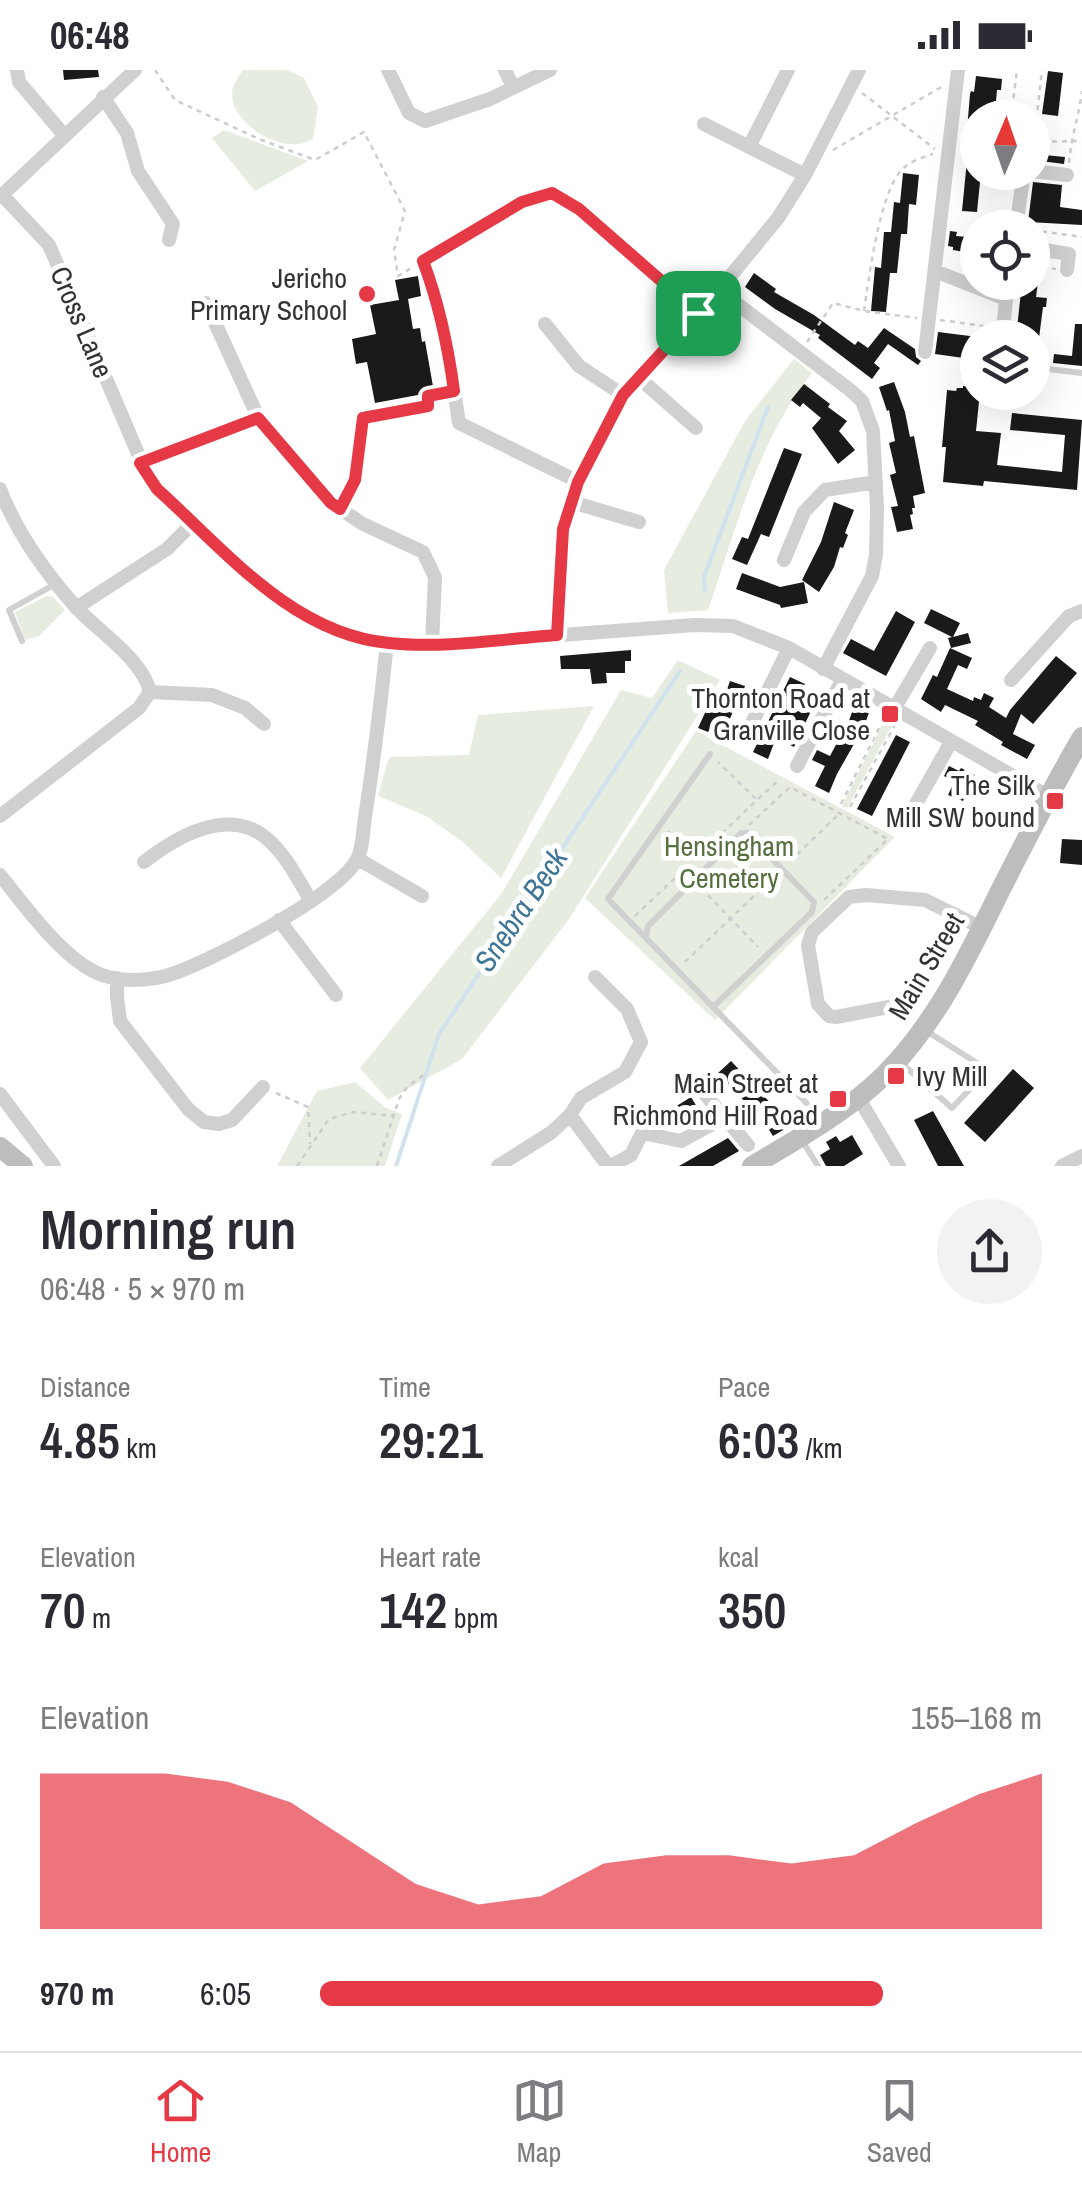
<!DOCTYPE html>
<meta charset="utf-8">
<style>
:root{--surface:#fff;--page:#f2f2f3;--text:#2b2b33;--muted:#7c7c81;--line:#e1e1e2;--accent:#e63946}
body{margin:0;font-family:"Archivo Narrow",sans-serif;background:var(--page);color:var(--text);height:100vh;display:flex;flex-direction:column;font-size:38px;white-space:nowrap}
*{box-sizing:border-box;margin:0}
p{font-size:32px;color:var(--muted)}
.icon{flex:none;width:55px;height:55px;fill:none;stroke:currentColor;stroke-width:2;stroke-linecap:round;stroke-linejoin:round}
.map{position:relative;height:1096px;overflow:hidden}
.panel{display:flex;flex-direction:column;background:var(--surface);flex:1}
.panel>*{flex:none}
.needle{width:65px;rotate:2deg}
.fabs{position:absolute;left:960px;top:30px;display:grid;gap:20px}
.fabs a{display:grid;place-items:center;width:90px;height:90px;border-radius:50%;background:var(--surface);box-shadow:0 10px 40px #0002;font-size:50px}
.pin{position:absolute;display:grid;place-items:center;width:85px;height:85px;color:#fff;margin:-42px;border-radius:20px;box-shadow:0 5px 15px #0006}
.round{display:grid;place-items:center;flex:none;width:105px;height:105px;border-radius:52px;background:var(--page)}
.summary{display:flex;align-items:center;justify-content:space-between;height:170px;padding:0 40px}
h1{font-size:55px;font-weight:600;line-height:75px}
.metrics{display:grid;grid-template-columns:repeat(3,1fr);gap:15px;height:170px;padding:10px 40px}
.metrics div{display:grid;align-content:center}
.metrics b{font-size:50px;font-weight:600}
.metrics small{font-size:28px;font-weight:400}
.metrics p{font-size:28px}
.chart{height:280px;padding:20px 40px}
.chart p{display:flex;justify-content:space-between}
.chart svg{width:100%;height:180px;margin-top:10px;fill:var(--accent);opacity:.7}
ul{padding:0 40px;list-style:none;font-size:32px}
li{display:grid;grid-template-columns:160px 120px 1fr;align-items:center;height:75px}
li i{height:25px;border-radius:12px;background:var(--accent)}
.status{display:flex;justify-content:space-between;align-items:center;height:70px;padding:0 50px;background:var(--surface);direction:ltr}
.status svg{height:28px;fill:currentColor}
.tabs{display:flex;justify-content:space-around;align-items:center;height:140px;border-top:2px solid var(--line);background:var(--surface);font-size:28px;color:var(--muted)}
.tabs a{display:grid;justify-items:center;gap:5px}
.tabs .selected{color:var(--accent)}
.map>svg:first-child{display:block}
.green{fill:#e6ecdf}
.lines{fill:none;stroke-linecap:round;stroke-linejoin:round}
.stream{stroke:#cfe2ee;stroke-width:4}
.building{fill:#1a1a1a}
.path{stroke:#cdcdcd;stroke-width:2.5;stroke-dasharray:5 5;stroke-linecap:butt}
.service{stroke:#d0d0d0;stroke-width:6}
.minor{stroke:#d0d0d0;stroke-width:14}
.secondary{stroke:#bdbdbd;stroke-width:20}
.route-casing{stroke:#fff;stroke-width:20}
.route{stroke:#e63946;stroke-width:12}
.poi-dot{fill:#e63946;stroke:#fff;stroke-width:4}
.labels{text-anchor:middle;stroke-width:10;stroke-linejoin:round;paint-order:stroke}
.poi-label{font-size:28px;fill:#333;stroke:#fff;text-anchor:end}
.street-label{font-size:28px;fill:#333;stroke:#fff}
.park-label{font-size:28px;fill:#56703f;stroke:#fff}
.water-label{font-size:30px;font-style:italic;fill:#3f7597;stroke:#fff}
</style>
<div class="status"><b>06:48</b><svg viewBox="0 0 49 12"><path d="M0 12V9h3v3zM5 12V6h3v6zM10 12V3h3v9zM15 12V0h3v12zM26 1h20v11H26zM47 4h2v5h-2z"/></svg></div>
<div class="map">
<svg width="1082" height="1096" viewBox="0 0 1082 1096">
<rect width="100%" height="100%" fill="#fff"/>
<!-- green -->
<path class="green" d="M243,0h44l17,8 14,29 -5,32c-5,2 -10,4 -16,5 -26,3 -67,-24 -65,-52 1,-8 6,-15 11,-22z
M224,60l84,31 -53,30 -43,-53z
M794,289l18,14c-54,67 -76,156 -104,237l-40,3 -4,-43 81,-149z
M47,526l6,1 12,13 -26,26 -14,4 -10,-28z
M678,590l42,20 -151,239 -107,140 -74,41 -28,-32 142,-175 119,-203 31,8z
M594,636l-93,172 -38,-36 -37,-26 -48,-20 11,-39 80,-2 9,-40z
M885,649l8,5 -46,84 -5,-2z
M696,661l199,106 -180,183 -130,-122z
M355,1012l31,26 16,6 -17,52h-108l40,-75z"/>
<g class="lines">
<!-- stream -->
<path class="stream" d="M705,520l-1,-13 64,-170
M396,1096l43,-132 241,-363"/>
</g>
<!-- building -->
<path class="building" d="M63,0h35l1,7 -35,3z
M1048,1l15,2 -5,43 -16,-2z
M976,6l26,3 -1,11h-4l-1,11h-2l-2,17h-14v54h3l-4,40 -15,-1 8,-81h-3l3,-36 1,-3 3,1z
M1034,84l31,3 -1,7 -31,-4z
M903,103l16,2 -3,30 -7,-1 -2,30h-6l-4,39h-7l-4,39 -15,-1 4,-44 6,1 3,-36h7l3,-30 6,1z
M1033,112l29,3 -2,22 22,3v15l-54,-3z
M950,161l7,1 -1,4 12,1v3l10,1v15l-14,-1v-3l-11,-2v-3l-5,-1z
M754,203l22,16 -2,3 40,23 41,30 3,-4 10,7 16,-20 31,21 1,8 5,4 -3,4 -30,-21 -14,19 6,5 -8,11 -54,-41 2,-3 -45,-26 -30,-22z
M418,206l3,20 -13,3 5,30 7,-1 2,14 3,-1 9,51 -59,11 -8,-41 -11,2 -4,-25 24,-5 -6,-29 29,-5 -4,-20z
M1022,212h16l-2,15 11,1 -1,9h-3l-4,31h-23z
M1075,254h7v42l-29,-3 1,-9 18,2z
M938,262l40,5v23l-43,-6z
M894,312l11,30 5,25 4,-1 11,57 -12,3 2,12h-3l1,6 -3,1 3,14 -16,3 -6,-25 7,-1 -8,-31 6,-2 -7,-30 6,-2 -6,-31 -2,1 -8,-24z
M804,314l26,20 -2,3 19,14 -8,10 16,19 -17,14 -26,-36 9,-10 -18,-15 -3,4 -9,-7z
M963,316l15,1v5h2l-4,39 25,2 -4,32 65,7 3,-37 -55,-5 2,-17 70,7 -5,70 -93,-9 -1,5 -40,-4 3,-35h-4l5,-57 9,1 1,-3h6z
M784,378l18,6 -33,83 -8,-3 -14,31 -15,-6 10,-22 6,2z
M834,432l20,8 -9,23 3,2 -5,13 -3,-1 -6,20 -15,25 -17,-12 19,-38z
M742,503l38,14 24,-5 4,21 -27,5 -1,-3 -44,-16z
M931,539l29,14 -7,14 15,-4 3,10 -20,5 -3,-10 4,-1 -28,-14z
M896,541l19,11 -29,54 -43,-23 8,-14 23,12z
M950,578l22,10 -5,11 -9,-4 -11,24 26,12 1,-4 7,3 3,-7 10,5 -5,9 17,11 4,-8 46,-54 21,17 -44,51 -12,-10 -8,20 22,11 -8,14 -26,-14 2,-3 -28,-17 3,-4 -33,-16 -4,7 -20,-13 12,-24 4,2z
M631,580v11h-6v12h-19l1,10 -15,1 -2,-15h-29l-1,-13z
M790,607l15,7 -9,20 15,7 -17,36 -18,-9 -8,21 -15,-7z
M730,611l15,5 -7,20 -2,-1 -12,27 -13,-5 -3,5 -10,-4 12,-26 11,5z
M855,634l15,6 -10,27h-2l-21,37 -8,19 -14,-7 10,-20 -13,-6 5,-10 13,6 9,-17 -13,-6 6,-11 14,7z
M896,665l14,7 -38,74 -15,-7z
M949,696l10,5 2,-3 14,7 -12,26 -15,-6 6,-13 -10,-6z
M1062,769l20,1v25l-22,-2z
M731,991l48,51 9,15 -15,9 -9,-14 -46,-49z
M1013,999l21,19 -49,54 -21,-19z
M691,1027l12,20 -17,9 -11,-19z
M933,1041l31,55h-26l-24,-46z
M852,1065l11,19 -19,12h-18l-6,-11 10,-6 -4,-7 10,-6 4,6z
M728,1068l11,13 -26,15h-34z"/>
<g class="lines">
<!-- path -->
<path class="path" d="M155,0l20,30 84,39 56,21 49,-28 41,79 -11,39 4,26 58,-35
M862,23l73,56
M1012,47l25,-2 5,-45
M1011,48l6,-48
M963,69l15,2
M1032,72l50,-1
M833,80l110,-64
M1069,93c2,-25 10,-48 13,-72
M1032,160l50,7
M424,192l12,33 8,36
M1032,196l24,3
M967,198l11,1
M864,241c5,-34 15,-112 35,-138 8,-11 22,-15 34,-19
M940,250l51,7
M807,272l26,-39 31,8 53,7
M346,427l9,-17 8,-62 65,-13v-9l15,-3
M758,729l22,-20
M841,734l42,-84
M850,737l45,-82
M749,755l41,-38 98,52 -65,62
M668,761l25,27
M790,791l48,-46
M701,818l57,59
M635,846l122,-116 -39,-38
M685,892l92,-88
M276,1023l32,14 2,37
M297,1096l32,-47 25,-7 39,4
M377,1096l22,-67 8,-12 19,-14"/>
<!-- service -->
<path class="service" d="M1032,297l50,6
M22,571l-13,-31 48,-27
M710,684l-102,145 215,221
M646,866l2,-10 93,-93h6l67,69 -2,10 -99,95
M900,992l52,46 36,-38 -60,-38
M803,1072l15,24"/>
<!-- minor -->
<path class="minor" d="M17,0l2,12 45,53
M388,0l21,43 16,8 65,-22 60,-29
M505,0l8,17
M103,27l24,36 11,38 35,53 -4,16
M704,54l101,51
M749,77l39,-77
M1032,101l35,4
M2,125l47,50 99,232 9,12c44,40 100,103 152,129 73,37 147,25 225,19 54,-4 108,-8 161,-12l38,1 56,22 259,148
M0,127l135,-127
M1016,158l8,-56
M465,165l56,-33 31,-9 27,16 119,104
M1032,178l37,6 -2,16
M935,201l71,28
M719,220l131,100 12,11 11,30 4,78 -1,46 -4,21 -49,93
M206,233l52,114 73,86 32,21 60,28 12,25 -3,68
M545,254l34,42 44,29
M1002,268l6,-56
M447,275l12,78 118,58
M925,282l33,-282
M639,308l57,50
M140,393l118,-46
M0,419c16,42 45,83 75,117 22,25 68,53 75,86
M572,432l67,20
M784,490l20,-48 21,-22 51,-8
M76,538l91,-59 27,-27
M557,565l6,-106 14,-48 46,-86 96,-105 59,-72 27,-43 54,-105
M1011,610l58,-64 13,-5
M150,622l62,3 33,13 19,16
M894,639l36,-61
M749,659l40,-81
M797,696l45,-86
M0,746l139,-108 11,-16
M904,755l47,-83
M358,789l64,37
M144,792c32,-25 83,-55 121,-25 20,16 33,42 46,64
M0,805c25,31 64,86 102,100 20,7 47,6 67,0 41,-13 167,-79 187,-114 7,-11 7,-31 9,-44 9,-58 16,-116 22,-174
M279,850l57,75
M117,908v18l3,25 68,88 16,13 15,2 13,-4 31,-33
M905,934l-69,13 -7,-1 -11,-12 -10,-59 4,-13 37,-35 17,-2 59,5 57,28
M704,1023l44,52
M0,1024l54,72
M858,1027l41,69
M570,1045l38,51
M498,1096l54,-34 18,-17 11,-17 44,-26 16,-30 -14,-33 -32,-32
M611,1096l20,-11 11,-22 39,8 44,-24
M1062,1096l20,-10"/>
<!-- secondary -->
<path class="secondary" d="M0,1077l23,19
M752,1096c44,-26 103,-59 138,-97 48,-50 79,-115 109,-176 27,-53 53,-105 83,-156"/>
</g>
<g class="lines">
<defs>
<path id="route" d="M552,123l27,16 119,104 -75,82 -45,87 -15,47 -6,106c-55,4 -113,14 -168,8 -97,-9 -164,-93 -232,-154l-17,-26 118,-45 73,85 9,6 15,-29 8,-62 65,-12v-10l26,-5c-6,-45 -15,-88 -31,-130l99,-59z"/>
</defs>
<!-- route casing -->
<use href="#route" class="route-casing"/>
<!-- route -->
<use href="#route" class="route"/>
</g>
<!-- markers -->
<g class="poi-dot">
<circle cx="367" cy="224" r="10"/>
<rect x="880" y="634" width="20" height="20" rx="5"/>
<rect x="1045" y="721" width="20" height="20" rx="5"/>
<rect x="886" y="996" width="20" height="20" rx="5"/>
<rect x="828" y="1019" width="20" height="20" rx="5"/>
</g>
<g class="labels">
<!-- poi labels -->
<g class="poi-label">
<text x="347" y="218">Jericho<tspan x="347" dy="32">Primary School</tspan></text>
<text x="870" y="638">Thornton Road at<tspan x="870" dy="32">Granville Close</tspan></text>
<text x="1035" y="725">The Silk<tspan x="1035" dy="32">Mill SW bound</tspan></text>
<text x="916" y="1016" text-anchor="start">Ivy Mill</text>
<text x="818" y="1023">Main Street at<tspan x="818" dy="32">Richmond Hill Road</tspan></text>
</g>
<!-- street labels -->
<g class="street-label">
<text transform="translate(82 252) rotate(67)" y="10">Cross Lane</text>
<text transform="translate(926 896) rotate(-59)" y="10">Main Street</text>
</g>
<!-- park labels -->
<g class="park-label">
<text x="729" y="786">Hensingham<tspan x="729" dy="32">Cemetery</tspan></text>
</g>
<!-- water labels -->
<g class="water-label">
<text transform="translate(521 840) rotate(-56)" y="10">Snebra Beck</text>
</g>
</g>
</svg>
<div class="fabs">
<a><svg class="needle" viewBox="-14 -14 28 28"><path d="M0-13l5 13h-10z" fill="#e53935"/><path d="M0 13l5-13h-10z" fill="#7c7c81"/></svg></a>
<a><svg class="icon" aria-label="locate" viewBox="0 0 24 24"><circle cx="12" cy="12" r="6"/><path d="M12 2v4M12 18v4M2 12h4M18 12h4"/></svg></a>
<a><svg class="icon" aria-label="layers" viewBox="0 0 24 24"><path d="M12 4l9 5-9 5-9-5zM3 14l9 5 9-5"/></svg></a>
</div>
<div class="pin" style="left:698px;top:243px;background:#1e9e55"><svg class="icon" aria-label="arrive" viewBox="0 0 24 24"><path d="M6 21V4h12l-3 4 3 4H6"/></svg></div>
</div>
<section class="panel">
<div class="summary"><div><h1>Morning run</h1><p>06:48 · 5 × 970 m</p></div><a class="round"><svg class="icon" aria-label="share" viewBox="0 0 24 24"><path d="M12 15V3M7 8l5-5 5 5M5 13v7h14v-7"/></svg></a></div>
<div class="metrics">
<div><p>Distance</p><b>4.85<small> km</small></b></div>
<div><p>Time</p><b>29:21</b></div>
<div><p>Pace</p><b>6:03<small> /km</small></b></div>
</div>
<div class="metrics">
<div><p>Elevation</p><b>70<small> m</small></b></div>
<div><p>Heart rate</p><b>142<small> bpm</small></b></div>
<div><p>kcal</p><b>350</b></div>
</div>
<div class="chart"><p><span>Elevation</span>155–168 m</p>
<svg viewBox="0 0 160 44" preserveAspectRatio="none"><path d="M0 44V6L10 6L20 6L30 8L40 13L50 23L60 33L70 38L80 36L90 28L100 26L110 26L120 28L130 26L140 18L150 11L160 6V44z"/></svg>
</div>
<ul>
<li><b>970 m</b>6:05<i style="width:78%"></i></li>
</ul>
</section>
<nav class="tabs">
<a class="selected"><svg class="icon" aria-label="home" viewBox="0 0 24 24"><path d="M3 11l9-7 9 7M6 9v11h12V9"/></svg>Home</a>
<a><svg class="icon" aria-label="map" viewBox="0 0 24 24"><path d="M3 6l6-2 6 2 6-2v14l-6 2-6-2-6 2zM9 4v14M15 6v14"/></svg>Map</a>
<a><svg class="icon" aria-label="saved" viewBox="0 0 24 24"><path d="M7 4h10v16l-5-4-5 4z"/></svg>Saved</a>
</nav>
